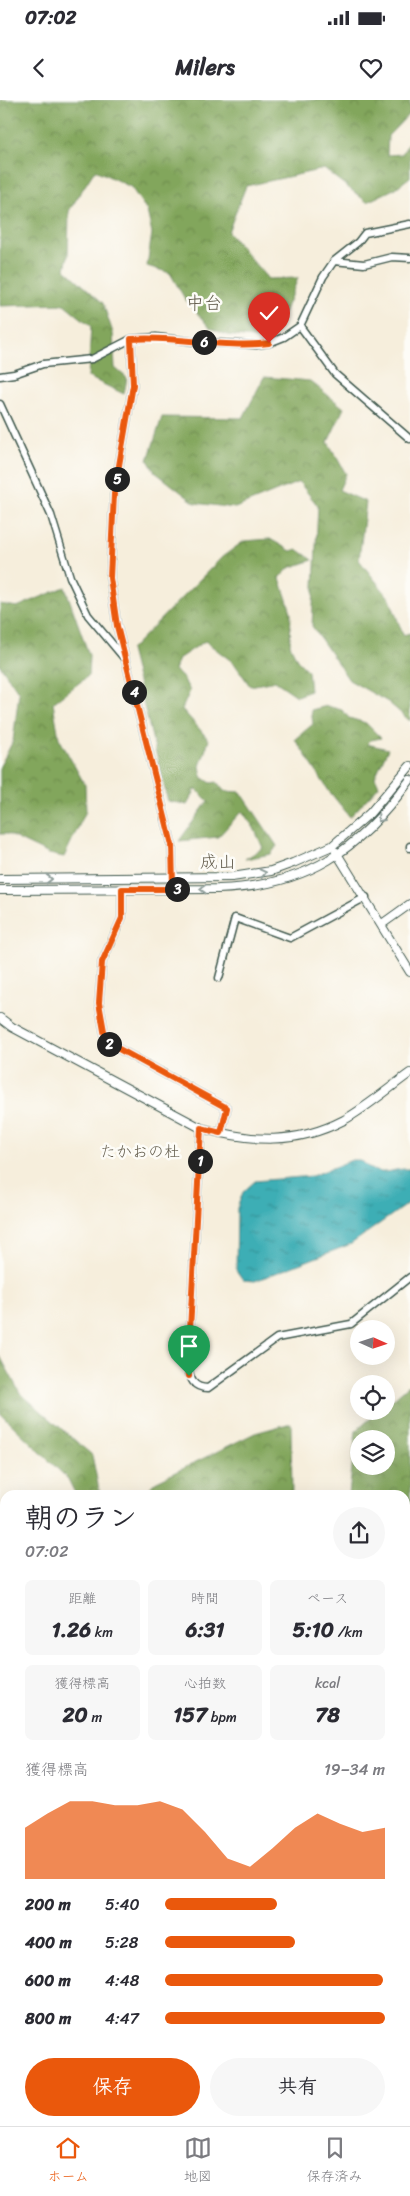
<!DOCTYPE html>
<html lang="ja">
<meta charset="utf-8">
<style>
:root{--surface:#fff;--page:#f7f7f7;--text:#2b2b33;--muted:#7c7c81;--line:#e1e1e2;--accent:#ea580c}
body{margin:0;font-family:Sriracha,"Klee One",sans-serif;background:var(--page);color:var(--text);height:100vh;display:flex;flex-direction:column;font-size:19px;white-space:nowrap}
*{box-sizing:border-box;margin:0}
p{font-size:16px;color:var(--muted)}
.icon{flex:none;width:28px;height:28px;fill:none;stroke:currentColor;stroke-width:2;stroke-linecap:round;stroke-linejoin:round}
.map{position:relative;flex:1;overflow:hidden}
.panel{position:absolute;left:0px;top:1390px;width:410px;height:636px;display:flex;flex-direction:column;background:var(--surface);border-radius:15px 15px 0 0;box-shadow:0 5px 20px #0002}
.panel>*{flex:none}
.needle{width:32px;rotate:93deg}
.tools{position:absolute;left:350px;top:1220px;display:grid;gap:10px}
.tools a{display:grid;place-items:center;width:45px;height:45px;border-radius:50%;background:var(--surface);box-shadow:0 5px 20px #0002;font-size:25px}
.pin{position:absolute;display:grid;place-items:center;width:42px;height:42px;color:#fff;margin:-51px -21px;border-radius:50% 50% 50% 0;rotate:-45deg;box-shadow:0 0 5px #0007}
.pin .icon{rotate:45deg}
.km{position:absolute;width:25px;height:25px;margin:-12px;border-radius:50%;background:#222;color:#fff;font-size:14px;line-height:25px;text-align:center}
.round{display:grid;place-items:center;flex:none;width:52px;height:52px;border-radius:26px;background:var(--page)}
.overview{display:flex;align-items:center;justify-content:space-between;height:85px;padding:0 25px}
h1{font-size:28px;font-weight:700;line-height:38px}
.metrics{display:grid;grid-template-columns:repeat(3,1fr);gap:8px;height:85px;padding:5px 25px}
.metrics div{display:grid;align-content:center;border-radius:8px;background:var(--page);text-align:center}
.metrics b{font-size:21px;font-weight:700}
.metrics small{font-size:14px;font-weight:400}
.metrics p{font-size:14px}
.chart{height:140px;padding:10px 25px}
.chart p{display:flex;justify-content:space-between}
.chart svg{width:100%;height:90px;margin-top:5px;fill:var(--accent);opacity:.7}
.button{display:flex;gap:10px;margin-top:auto;padding:10px 25px}
.button a{flex:1;height:58px;border-radius:30px;background:var(--accent);color:#fff;font-size:20px;font-weight:700;line-height:58px;text-align:center}
.button a+a{background:var(--page);color:var(--text)}
ul{padding:0 25px;list-style:none;font-size:16px}
li{display:grid;grid-template-columns:80px 60px 1fr;align-items:center;height:38px}
li i{height:12px;border-radius:6px;background:var(--accent)}
.status{display:flex;justify-content:space-between;align-items:center;height:35px;padding:0 25px;background:var(--surface);direction:ltr}
.status svg{height:14px;fill:currentColor}
header{display:flex;justify-content:space-between;align-items:center;height:65px;padding:0 25px;background:var(--surface);font-size:22px;font-weight:700}
.tabs{display:flex;justify-content:space-around;align-items:center;height:70px;border-top:1px solid var(--line);background:var(--surface);font-size:14px;color:var(--muted)}
.tabs a{display:grid;justify-items:center;gap:2px}
.tabs .selected{color:var(--accent)}
.map>svg:first-child{display:block}
.forest{fill:url(#forest-crowns);stroke:#507248;fill-rule:evenodd}
.water{fill:url(#water-ripples);stroke:#2e7674}
.lines{fill:none;stroke-linecap:round;stroke-linejoin:round}
.minor-casing{stroke:#3f584d;stroke-width:9}
.tertiary-casing{stroke:#3f584d;stroke-width:10}
.trunk-casing{stroke:#3f584d;stroke-width:12}
.minor{stroke:#fff;stroke-width:6}
.tertiary{stroke:#fff;stroke-width:8}
.trunk{stroke:#fff;stroke-width:10}
.oneway{stroke:#8f9e9a}
.route-casing{stroke:#fff;stroke-width:10}
.route{stroke:#ea580c;stroke-width:6}
.labels{text-anchor:middle;stroke-width:5;stroke-linejoin:round;paint-order:stroke}
.neighbourhood-label{font-size:16px;fill:#645e4e;stroke:#fdfcf7}
.quarter-label{font-size:18px;fill:#645e4e;stroke:#fdfcf7}
</style>
<div class="status"><b>07:02</b><svg viewBox="0 0 49 12"><path d="M0 12V9h3v3zM5 12V6h3v6zM10 12V3h3v9zM15 12V0h3v12zM26 1h20v11H26zM47 4h2v5h-2z"/></svg></div>
<header><svg class="icon" aria-label="back" viewBox="0 0 24 24"><path d="M15 5l-7 7 7 7"/></svg>Milers<svg class="icon" aria-label="heart" viewBox="0 0 24 24"><path d="M12 20l-8-8c-3-5 5-10 8-4 3-6 11-1 8 4z"/></svg></header>
<div class="map">
<svg width="410" height="2026" viewBox="0 0 410 2026">
<defs>
<pattern id="forest-crowns" width="20" height="18" patternUnits="userSpaceOnUse" patternTransform="scale(1.25)"><rect width="20" height="18" fill="#82a65b"/><path d="M2 6a3 3 0 1 1 6 0M12 15a3 3 0 1 1 6 0" fill="none" stroke="#6a884c"/></pattern>
<pattern id="water-ripples" width="26" height="14" patternUnits="userSpaceOnUse" patternTransform="scale(1.25)"><rect width="26" height="14" fill="#3daeb5"/><path d="M2 4q2-2 4 0t4 0M15 11q2-2 4 0t4 0" fill="none" stroke="#338f94"/></pattern>
</defs>
<rect width="100%" height="100%" fill="#fdfcf7"/>
<filter id="ink" filterUnits="userSpaceOnUse"><feTurbulence type="fractalNoise" baseFrequency=".02" numOctaves="2"/><feDisplacementMap in="SourceGraphic" scale="10" xChannelSelector="R" yChannelSelector="G"/><feConvolveMatrix kernelMatrix="1 2 1 2 8 2 1 2 1" color-interpolation-filters="sRGB"/></filter>
<filter id="wash" filterUnits="userSpaceOnUse"><feTurbulence type="fractalNoise" baseFrequency=".0096" numOctaves="4" result="noise"/><feDisplacementMap in="SourceGraphic" scale="20" xChannelSelector="R" yChannelSelector="G"/><feGaussianBlur stdDeviation="1.12" result="paint"/><feColorMatrix in="noise" values="0 0 0 0 0 0 0 0 0 0 0 0 0 0 0 0 0 1.4 0 .05"/><feComposite in="paint" operator="in"/></filter>
<g filter="url(#wash)">
<rect width="100%" height="100%" fill="#f6eedc"/>
<!-- forest -->
<path class="forest" d="M0,0h410v13l-22,23 -1,19 15,-1 8,-14v37l-14,11 -29,14 -43,-33 -78,17 -18,46 40,47 30,-1 -21,53 -15,8 -35,-4 -17,-7 -25,-29 -15,-26 -23,-7 5,-33 -5,-22 -16,-24 -36,-17 -26,41 -1,45 -3,13 38,34 10,30 2,35 12,10 -3,16 -36,-17 3,-51 -27,-22 -64,2z
M264,277l46,4 34,27 -16,34 18,32 -7,16 27,12 -7,58 31,39 13,36 7,-2v88l-22,-19 -39,-22 -37,-54 6,-120 -19,-24 -64,26 -40,-5 -40,-31 -7,-12 14,-43 81,1z
M270,439l21,12 6,-2 16,11 -24,8 -9,10 11,34 -1,33 8,16 10,10 2,20 -13,5 -22,-15 -25,5 -16,-23 -29,-22 -27,18 -4,11 9,8 7,13 -8,18 27,31 -9,26 2,11 9,6 6,-1 7,9 17,1 36,54 -6,8 -26,5 18,-11 -9,-20 -12,-17 -24,26 -39,4 29,-40 -12,-12 -9,16 -19,-4 -38,-151 92,-93 22,-16z
M65,487l24,68 -1,21 -35,27 6,35 26,47 1,26 -22,46 -15,-3 -42,-20h-7v-68l13,-25 6,-48 -19,-28v-61l17,3z
M327,606l15,4 7,8 17,5 15,15 -10,2 -4,4 21,5 -13,28 4,9 -29,31 -21,-26 -34,-52 18,-15 -2,-14z
M0,1256l20,37 72,62 8,40h-24l-8,-16 -68,-66z
M410,1284v367l-5,4v-260h-56l7,-64 23,-20h7v-6zM359,1339h27v27h-27z
M291,1323l1,72h-148l11,-13 100,-49z
M0,1505l5,12v67l-5,-4z
M0,1682l5,2v337h243l4,5h-252z"/>
<!-- water -->
<path class="water" d="M352,1060h9c20,21 25,8 49,9v33l-59,42 -96,37 -12,-1 -7,-10 1,-62 6,-16 12,-11 57,-5z"/>
</g>
<g filter="url(#ink)">
<g class="lines">
<defs>
<path id="minor" d="M334,161l30,3 28,-7 18,1
M300,226l35,48 75,65
M131,239l2,46 -19,109 -4,84 7,48 55,219 1,40 8,3
M0,276l14,-2 29,-10 49,-5 39,-20 25,-2 41,5 59,3 13,-2 15,-6 16,-11 23,-49 11,-16 24,-19 7,-9 45,-9
M0,304l51,111 19,62 18,38 36,43
M410,746v2
M122,789v29l-20,44 -3,41 7,39 121,66 -6,25
M219,878l16,-60 55,20 76,-41
M201,1028l-13,238c2,13 5,22 20,22l69,-50 74,-14 59,-47
M405,1673l5,-4"/>
<path id="tertiary" d="M336,752l74,120
M0,779l232,-2 39,-6 22,-8 39,-17 38,-33 40,-47
M0,790l218,-1c90,-3 140,-38 192,-109
M382,824l28,-20
M0,918l12,9 189,101c51,14 95,17 143,-8 23,-13 45,-32 66,-47"/>
<path id="trunk" d="M0,1603l5,3
M405,1950l5,7"/>
</defs>
<!-- minor casing -->
<use href="#minor" class="minor-casing"/>
<!-- tertiary casing -->
<use href="#tertiary" class="tertiary-casing"/>
<!-- trunk casing -->
<use href="#trunk" class="trunk-casing"/>
<!-- minor -->
<use href="#minor" class="minor"/>
<!-- tertiary -->
<use href="#tertiary" class="tertiary"/>
<!-- trunk -->
<use href="#trunk" class="trunk"/>
</g>
<!-- one-way arrows -->
<defs><path id="oneway-chevron" d="M-2-3.5L2.5 0L-2 3.5" fill="none" stroke-width="1.6" stroke-linecap="round" stroke-linejoin="round" transform="scale(1.25)"/></defs>
<g class="oneway">
<use href="#oneway-chevron" transform="translate(380 719) rotate(132)"/>
<use href="#oneway-chevron" transform="translate(263 773) rotate(-13)"/>
<use href="#oneway-chevron" transform="translate(49 779)"/>
<use href="#oneway-chevron" transform="translate(203 789) rotate(180)"/>
</g>
</g>
<g class="lines" filter="url(#ink)">
<defs>
<path id="route" d="M189,1276l-1,-10 13,-238 20,5 6,-25 -121,-66 -7,-39 3,-41 20,-44v-29h61l-10,-4 -1,-40 -55,-219 -7,-48 4,-84 19,-109 -2,-46c46,-4 92,10 138,4"/>
</defs>
<!-- route casing -->
<use href="#route" class="route-casing"/>
<!-- route -->
<use href="#route" class="route"/>
</g>
<g class="labels">
<!-- neighbourhood labels -->
<g class="neighbourhood-label">
<text x="140" y="1057">たかおの杜</text>
</g>
<!-- quarter labels -->
<g class="quarter-label">
<text x="204" y="209">中台</text>
<text x="218" y="768">成山</text>
</g>
</g>
</svg>
<div class="tools">
<a><svg class="needle" viewBox="-14 -14 28 28"><path d="M0-13l5 13h-10z" fill="#e53935"/><path d="M0 13l5-13h-10z" fill="#7c7c81"/></svg></a>
<a><svg class="icon" aria-label="locate" viewBox="0 0 24 24"><circle cx="12" cy="12" r="6"/><path d="M12 2v4M12 18v4M2 12h4M18 12h4"/></svg></a>
<a><svg class="icon" aria-label="layers" viewBox="0 0 24 24"><path d="M12 4l9 5-9 5-9-5zM3 14l9 5 9-5"/></svg></a>
</div>
<div class="pin" style="left:189px;top:1276px;background:#1e9e55"><svg class="icon" aria-label="arrive" viewBox="0 0 24 24"><path d="M6 21V4h12l-3 4 3 4H6"/></svg></div>
<div class="pin" style="left:269px;top:243px;background:#d93025"><svg class="icon" aria-label="check" viewBox="0 0 24 24"><path d="M5 12l5 5 9-10"/></svg></div>
<b class="km" style="left:200px;top:1061px">1</b>
<b class="km" style="left:109px;top:944px">2</b>
<b class="km" style="left:177px;top:789px">3</b>
<b class="km" style="left:134px;top:592px">4</b>
<b class="km" style="left:117px;top:379px">5</b>
<b class="km" style="left:204px;top:242px">6</b>
<section class="panel">
<div class="overview"><div><h1>朝のラン</h1><p>07:02</p></div><a class="round"><svg class="icon" aria-label="share" viewBox="0 0 24 24"><path d="M12 15V3M7 8l5-5 5 5M5 13v7h14v-7"/></svg></a></div>
<div class="metrics">
<div><p>距離</p><b>1.26<small> km</small></b></div>
<div><p>時間</p><b>6:31</b></div>
<div><p>ペース</p><b>5:10<small> /km</small></b></div>
</div>
<div class="metrics">
<div><p>獲得標高</p><b>20<small> m</small></b></div>
<div><p>心拍数</p><b>157<small> bpm</small></b></div>
<div><p>kcal</p><b>78</b></div>
</div>
<div class="chart"><p><span>獲得標高</span>19–34 m</p>
<svg viewBox="0 0 160 44" preserveAspectRatio="none"><path d="M0 44V19L10 12L20 6L30 6L40 8L50 8L60 6L70 10L80 21L90 34L100 38L110 29L120 19L130 12L140 17L150 21L160 19V44z"/></svg>
</div>
<ul>
<li><b>200 m</b>5:40<i style="width:51%"></i></li>
<li><b>400 m</b>5:28<i style="width:59%"></i></li>
<li><b>600 m</b>4:48<i style="width:99%"></i></li>
<li><b>800 m</b>4:47<i style="width:100%"></i></li>
</ul>
<div class="button"><a>保存</a><a>共有</a></div>
</section>
</div>
<nav class="tabs">
<a class="selected"><svg class="icon" aria-label="home" viewBox="0 0 24 24"><path d="M3 11l9-7 9 7M6 9v11h12V9"/></svg>ホーム</a>
<a><svg class="icon" aria-label="map" viewBox="0 0 24 24"><path d="M3 6l6-2 6 2 6-2v14l-6 2-6-2-6 2zM9 4v14M15 6v14"/></svg>地図</a>
<a><svg class="icon" aria-label="saved" viewBox="0 0 24 24"><path d="M7 4h10v16l-5-4-5 4z"/></svg>保存済み</a>
</nav>
